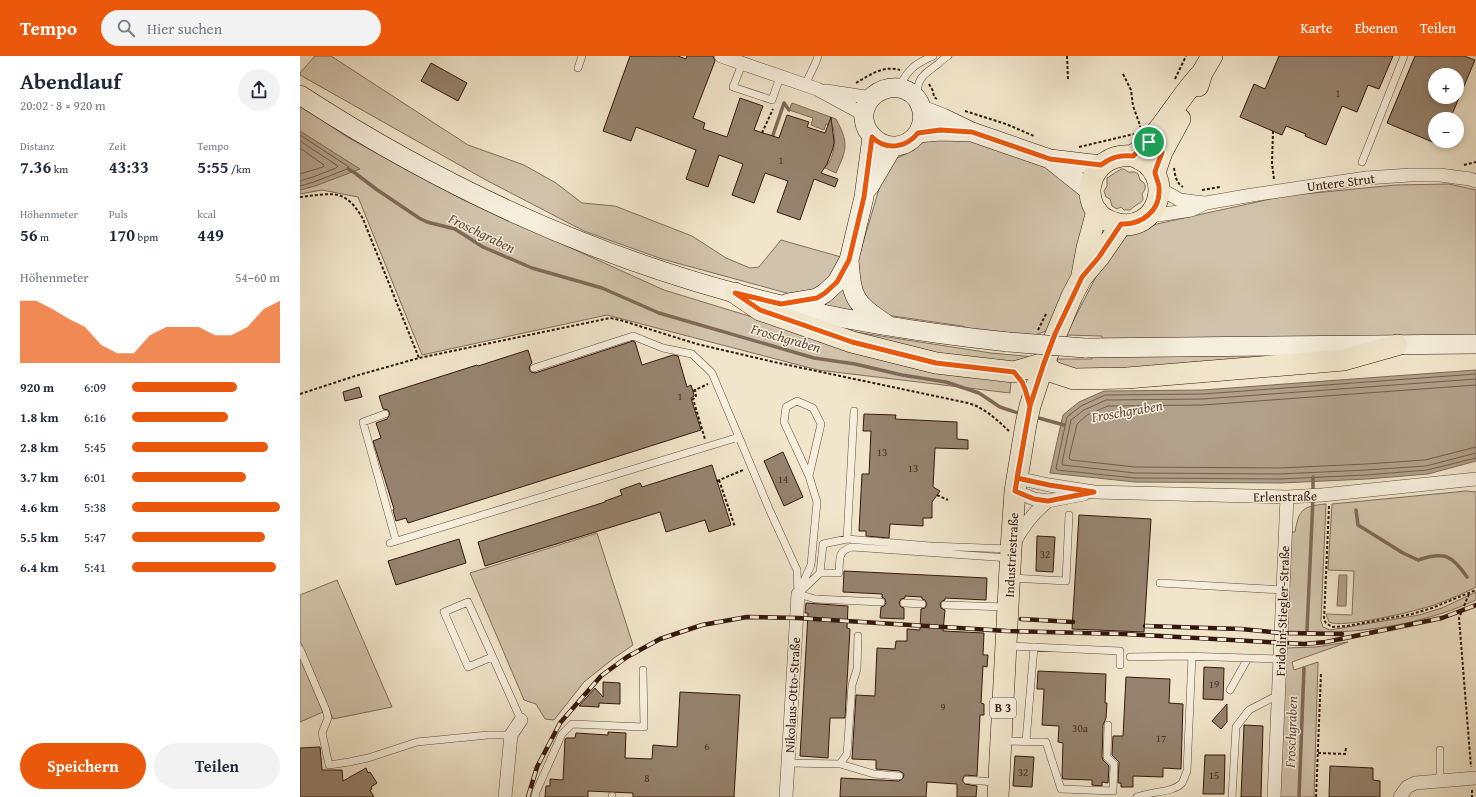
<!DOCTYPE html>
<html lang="de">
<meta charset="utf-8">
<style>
:root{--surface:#fff;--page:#f2f2f3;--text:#1f2937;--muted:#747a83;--accent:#ea580c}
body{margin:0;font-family:"Gentium Book Plus",serif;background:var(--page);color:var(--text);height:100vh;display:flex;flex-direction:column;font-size:15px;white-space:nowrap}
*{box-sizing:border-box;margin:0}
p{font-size:13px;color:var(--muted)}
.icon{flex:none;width:22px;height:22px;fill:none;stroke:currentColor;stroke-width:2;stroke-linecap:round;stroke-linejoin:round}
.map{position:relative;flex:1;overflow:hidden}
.side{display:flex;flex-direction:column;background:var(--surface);width:300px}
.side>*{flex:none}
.controls{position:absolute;left:1128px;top:12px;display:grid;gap:8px}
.controls a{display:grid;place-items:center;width:36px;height:36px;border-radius:50%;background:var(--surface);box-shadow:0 2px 6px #0003;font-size:20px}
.pin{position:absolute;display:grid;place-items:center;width:34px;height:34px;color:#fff;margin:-17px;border:2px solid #fff;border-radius:50%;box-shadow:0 1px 4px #0007}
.round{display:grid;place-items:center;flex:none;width:42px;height:42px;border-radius:21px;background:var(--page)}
.headline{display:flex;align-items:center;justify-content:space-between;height:68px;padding:0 20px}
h1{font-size:22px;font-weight:600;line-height:30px}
.metrics{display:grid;grid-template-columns:repeat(3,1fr);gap:6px;height:68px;padding:4px 20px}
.metrics div{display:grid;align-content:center}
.metrics b{font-size:17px;font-weight:600}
.metrics small{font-size:11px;font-weight:400}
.metrics p{font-size:11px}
.chart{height:112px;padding:8px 20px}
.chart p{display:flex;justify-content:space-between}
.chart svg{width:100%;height:72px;margin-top:4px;fill:var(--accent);opacity:.7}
.primary-button{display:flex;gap:8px;margin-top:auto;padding:8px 20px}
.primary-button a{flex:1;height:46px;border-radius:24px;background:var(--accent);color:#fff;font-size:16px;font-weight:600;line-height:46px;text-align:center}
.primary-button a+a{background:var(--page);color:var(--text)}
ul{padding:0 20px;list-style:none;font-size:13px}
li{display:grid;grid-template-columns:64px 48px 1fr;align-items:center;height:30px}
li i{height:10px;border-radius:5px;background:var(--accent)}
header{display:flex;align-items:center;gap:24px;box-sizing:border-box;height:56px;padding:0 20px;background:var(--accent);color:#fff}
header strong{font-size:19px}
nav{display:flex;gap:22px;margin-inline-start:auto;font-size:14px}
.search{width:280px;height:36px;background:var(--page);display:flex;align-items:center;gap:10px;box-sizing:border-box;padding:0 14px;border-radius:22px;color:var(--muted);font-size:15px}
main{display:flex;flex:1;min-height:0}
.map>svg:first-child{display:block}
.green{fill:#d1c3ab;stroke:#826d5c}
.water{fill:#b1a08a;stroke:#7f6958}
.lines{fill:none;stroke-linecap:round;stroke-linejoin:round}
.shore{stroke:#725c4b;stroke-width:1}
.stream{stroke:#7f6958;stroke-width:3.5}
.building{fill:#96836f;stroke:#34170c;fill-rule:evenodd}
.lane-casing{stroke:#634b3c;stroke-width:8}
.street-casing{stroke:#634b3c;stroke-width:14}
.secondary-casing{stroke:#34170c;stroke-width:20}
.primary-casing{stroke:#34170c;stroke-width:22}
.path{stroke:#34170c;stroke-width:2;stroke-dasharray:3 2;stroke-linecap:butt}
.lane{stroke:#f6efdd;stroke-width:7}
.street{stroke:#f6efdd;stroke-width:13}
.secondary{stroke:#f6efdd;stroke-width:19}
.primary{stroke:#f1e6cb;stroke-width:21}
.rail-casing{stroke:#34170c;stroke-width:4.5}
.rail{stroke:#f6efdd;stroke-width:3;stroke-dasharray:9;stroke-linecap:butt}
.secondary-bridge-casing{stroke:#34170c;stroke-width:20;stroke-linecap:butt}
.secondary-bridge{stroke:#f6efdd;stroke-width:19}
.route-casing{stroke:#fff;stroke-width:8}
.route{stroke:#ea580c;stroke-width:5}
.labels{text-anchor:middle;stroke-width:3;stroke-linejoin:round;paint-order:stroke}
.number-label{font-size:11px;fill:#4c3225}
.shield{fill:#f6efdd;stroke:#6e584b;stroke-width:1}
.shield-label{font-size:12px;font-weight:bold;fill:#34170c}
.street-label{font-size:13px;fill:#34170c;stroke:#f6efdd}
.water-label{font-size:14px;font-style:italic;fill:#664e3e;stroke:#f6efdd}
</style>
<header>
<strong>Tempo</strong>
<div class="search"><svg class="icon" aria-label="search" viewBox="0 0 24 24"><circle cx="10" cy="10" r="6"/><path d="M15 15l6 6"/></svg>Hier suchen</div>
<nav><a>Karte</a><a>Ebenen</a><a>Teilen</a></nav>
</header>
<main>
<section class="side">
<div class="headline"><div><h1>Abendlauf</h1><p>20:02 · 8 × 920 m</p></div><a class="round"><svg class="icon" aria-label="share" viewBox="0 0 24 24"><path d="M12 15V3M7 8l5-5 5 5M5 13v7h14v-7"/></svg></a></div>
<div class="metrics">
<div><p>Distanz</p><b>7.36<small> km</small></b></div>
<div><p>Zeit</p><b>43:33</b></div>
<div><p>Tempo</p><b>5:55<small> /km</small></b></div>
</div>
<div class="metrics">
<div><p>Höhenmeter</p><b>56<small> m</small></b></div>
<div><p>Puls</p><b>170<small> bpm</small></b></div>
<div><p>kcal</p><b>449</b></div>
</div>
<div class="chart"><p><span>Höhenmeter</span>54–60 m</p>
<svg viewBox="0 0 160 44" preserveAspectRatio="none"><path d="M0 44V6L10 6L20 11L30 17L40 22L50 33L60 38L70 38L80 27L90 22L100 22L110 22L120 27L130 27L140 22L150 11L160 6V44z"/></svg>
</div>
<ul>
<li><b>920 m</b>6:09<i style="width:71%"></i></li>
<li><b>1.8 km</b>6:16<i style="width:65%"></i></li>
<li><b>2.8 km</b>5:45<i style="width:92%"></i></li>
<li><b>3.7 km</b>6:01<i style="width:77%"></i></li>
<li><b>4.6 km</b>5:38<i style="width:100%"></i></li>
<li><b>5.5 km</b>5:47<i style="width:90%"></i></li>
<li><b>6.4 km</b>5:41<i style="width:97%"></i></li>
</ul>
<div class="primary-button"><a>Speichern</a><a>Teilen</a></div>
</section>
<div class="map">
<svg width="1176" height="741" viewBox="0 0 1176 741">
<rect width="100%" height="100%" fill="#f1e6cb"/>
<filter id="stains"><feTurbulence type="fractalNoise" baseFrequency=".005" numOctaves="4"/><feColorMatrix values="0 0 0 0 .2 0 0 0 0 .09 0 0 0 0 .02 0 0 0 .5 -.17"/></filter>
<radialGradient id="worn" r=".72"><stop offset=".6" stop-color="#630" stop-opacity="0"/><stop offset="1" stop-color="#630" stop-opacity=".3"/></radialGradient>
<!-- green -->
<path class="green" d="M15,0h16l137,89 56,20 32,18 26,20 33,3 77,30 34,22 24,10 9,-1 22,-27 60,17 -6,15 -24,21 -17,2 -132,-36 -78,-28 -98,-51 -186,-105v-2z
M0,49l47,32 113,61 204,92 212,65 135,26 -1,12 -192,-23 -211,-55 -185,40 -64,-158 -36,-7 -22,4z
M652,81l47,11 40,15 39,25 11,24 -10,48 -33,71 -14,5 -45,-1 -25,-9 -76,-11 -26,-23 -2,-32 26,-88 11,-13 19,-9 9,-9z
M821,113h3l4,3h7l3,2 2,6c6,3 7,8 2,14 3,9 -2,8 -7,12 -2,1 -3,3 -5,4h-6l-3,-3 -4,2 -5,-3 -2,-7 -4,-2 -2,-6 3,-5v-8z
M1149,128l27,6v147l-374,3v-4l-36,-1 35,-68 21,-28 10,-6 25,-9 127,-28 111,-11z
M542,232l22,27 -55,-9z
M510,269l181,28 44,4 -33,12z
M1047,298l-271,23 -21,-13 3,-5h34v-2z
M1166,435l10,1v95c-14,7 -28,13 -42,18 -17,6 -93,24 -105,17l-3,-8 26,1 2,-44 -26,-1 4,-66z
M1026,448l-5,117 2,6 7,3 89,-15 23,-7 34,-16v8c-43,20 -97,31 -144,32 -15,1 -31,-1 -46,-1l5,-99h4c4,-23 8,-26 31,-28z
M297,477l36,112 -19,13 -30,24 -30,38 -9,-1 -9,-15 -12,-4 -54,-127z
M37,524l55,127 -59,12 -33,-78v-46z
M1048,586l-56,20 2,8 24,-8 -4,135h-35l6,-149 31,-1z
M0,602l23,54 -23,10z"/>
<!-- water -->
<path class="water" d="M492,47l44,16c13,24 11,30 0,54l-11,-5c10,-12 11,-27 8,-42l-7,-2 -2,6 -13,-5 2,-7 -24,-8z
M0,75l60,38 -45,17 -15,4z
M1176,314v91l-48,13 -61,5 -86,4 -146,-1 -85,-9 13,-58 16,-13 25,-11 99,-1z
M1039,519h8l-1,31h-9z"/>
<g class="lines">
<!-- shore -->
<path class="shore" d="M0,79l49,32 -2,2 -33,13 -14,4
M0,85l38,25 -2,2 -23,9 -13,4
M0,92l24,17 -1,2 -23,7
M1176,318l-273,20 -98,1 -24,11 -14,11 -11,51 1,2 78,8 145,1 86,-4 61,-5 49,-12
M1176,323l-273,20 -97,1 -22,10 -13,10 -9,43 1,2 72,8 145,1 86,-4 60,-4 50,-13
M1176,329l-273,20 -95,1 -21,9 -10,9 -8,34 2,2 64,7 145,1 86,-4 59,-4 51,-13"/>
<!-- stream -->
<path class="stream" d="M473,79l11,-32 5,7
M48,113l7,4 21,16 43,29 8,4 28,7 28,18 49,21 70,20 57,25 155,45 41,6 47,11 44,7 33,11 21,14 21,7
M735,361l29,8
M1013,437v-16
M1056,454l2,15 45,28 15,7c26,-9 34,-5 49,17
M1007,574l6,-131
M999,741l5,-129"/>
</g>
<!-- building -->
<path class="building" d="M330,0h48l8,3 1,-3h26l2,5 -22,57 12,5 -2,6 24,8 13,-39 23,8 -9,24 25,8 8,-23 22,7 -2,5 18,6 6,-16 3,25 -1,6 -6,16 -6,9 17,6 -3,8 -21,-8 -14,41 -23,-8 11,-31 -23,-8 -11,30 -22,-8 11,-31 -24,-9 -11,32 -22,-8 10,-29 -60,-23 -5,14 -28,-10z
M979,0h114l-14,33 -11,-4 -11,27 -15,-6 -16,39 -21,-9 1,-2 -20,-8 -4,9 -42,-18 14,-33 11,5z
M1115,0h49l11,4 -25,59h-15v24l-48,-20zM1135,19h22v22h-22z
M131,7l36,20 -9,18 -37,-20z
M333,285l2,1 7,23 31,-10 5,1 9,31 4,-2 2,6 1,5 -3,2 10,32 -293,93 -2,-5 -10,3 -3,-11 1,-1 -21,-68 8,-3 -5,-15 11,-4 3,-5 -2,-4 -5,-1 -4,-13 98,-31 1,1 50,-16 4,13 -2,2 -1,4 2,3 4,1z
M59,331l3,10 -17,4 -2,-9z
M564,358l32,1 -1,4 62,3v17l11,1v9l-33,-1 -2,39 7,4 -8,11v16h-9v8l-33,-2 -1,14 -23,-2v-5h-7l3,-57h7l2,-43h-8z
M483,396l20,45 -19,9 -20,-45z
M412,409l19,60 -22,7 -4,-12 -39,12 -6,-20 -175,54 -7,-24 127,-40v-1l17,-6 -2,-5 20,-7 2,4z
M779,459l72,4 -7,113 -72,-3z
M737,480l18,1 -2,35 -17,-1z
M159,483l7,24 -70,22 -8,-24z
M544,515l143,7 -1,22 -41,-2v2l-3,1 -2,3 1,4 4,2 -2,21 41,2 -1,22h5l-1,12 -4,-1 -2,37 3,1v11h-4l-3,61 -12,-1 -3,5 3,4 12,2 -1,11h-19v-13l-30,-2 -1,15h-86l1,-19 58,3 4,-3 1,-4 -4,-3 -24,-2v-9l-24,-1 4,-64 19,1 2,-48 18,1 1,-8h11v-12l13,1 1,-21 4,-1 2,-4 -2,-4 -3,-1v-2l-17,-1v2l-4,1 -2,4 2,4 3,1v11l-24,-1 1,-11 3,-1 2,-3 -1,-4 -3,-2v-3l-39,-2z
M506,547l42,3 -1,22 3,1 -5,89h-15l-2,40 -28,-2 8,-143h-3z
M904,611l20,1 -1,32 -20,-1z
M738,615l68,3 -1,29h2l-1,15 -3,7 -1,32 1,3 6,6 -1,17 -6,-1v4l-10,-1v-5l-29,-1 -1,-4 1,-32 -5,-1 1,-16 -17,-1 2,-36h-7z
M826,621l44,2 -1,24 14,1 -2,65 -18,-1v9l-30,-1v11h-12v-4h-3l1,-21 -7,-7 1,-19h10z
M303,626l17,1v21l-21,-1v4l-20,-1 16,-18 8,9z
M380,636l60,3 -6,102h-101v-4l-45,-2v6h-43l1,-11h4v-7l13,1 2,-40 1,-2h9l1,-5 32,2v-3l18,1 -1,25 27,1 1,-14 24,2z
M927,648v18l-6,7 -9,-8z
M944,669l19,1 -2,71h-20z
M20,691l2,23h20l1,11 23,-13 2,5 2,-1 7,11 -6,4 1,2 -2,1 4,7h-74v-49z
M905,699h20l-1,39h-21z
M715,700l19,1 -2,30 -19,-1z
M1030,710l43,2v12l7,1v16h-51z"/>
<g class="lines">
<defs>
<path id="lane" d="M442,8l-9,23 39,13 8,-23
M278,12l4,-12
M505,29l11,-23 2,-6
M599,31c9,-17 15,-23 34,-31
M617,38c1,-18 8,-20 21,-30 3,-3 6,-6 10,-8
M1062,106l42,-106
M234,312l99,-32 30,12 29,6 20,19 58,138 27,59 1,24
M85,358l-22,8 33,119
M547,483l7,-128
M90,487l349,-106
M520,517h19c1,-13 -2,-22 13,-26l157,11
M712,522l54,3 3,-66
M860,527l123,7
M501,535l19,-18 3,-29 24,-5 83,7 80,3
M499,536l12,-27 6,-63 -8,-26 12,-52 -8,-16 -16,-7 -11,6 -2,15 25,54
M498,538l17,5 66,3
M604,547l18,1
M645,549l62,2
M708,590l112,5v14
M0,593l26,61 2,8 -6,15 7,32 20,-3 19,-4 49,-16 71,-7h23
M192,601l-24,10 -24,-55 24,-10 53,118
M830,601l53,-1 97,3
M930,634l18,-32
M702,685l44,1 15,47 52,2 1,-27 -7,-7 1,-32
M726,685l8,-94
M488,707l52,1 7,-10 5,-69 5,-16 1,-33
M540,708l34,10 25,2
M667,724l29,2
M1140,725v-31
M235,741l1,-5 26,-58 10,-10 72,3 -1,-57
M312,741v-1
M837,741c13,-6 36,-4 45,-14 2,-3 3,-8 5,-12l5,-115
M932,741l4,-70 13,-17 29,-15"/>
<path id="street" d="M421,0l96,33 48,26
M526,35l46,7
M860,133l20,11 24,3
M849,159h9l33,-5 15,-7 46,-8 114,-17 44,-3h30l30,4 6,2
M717,422l32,7 45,7 193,5 35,-2 154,-16
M715,435l19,8 14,2 36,-7
M714,487c9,-17 20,-31 34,-42
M205,741l6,-62 10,-15
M486,741l12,-203
M974,741l13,-300
M1100,741l7,-10 8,-4 61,-5"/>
<path id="secondary" d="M0,39c134,87 280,156 435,198 89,25 180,39 273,49
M622,54l21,8 29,14 78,27 51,6
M618,77c10,-17 3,-41 -19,-45 -10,-1 -19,2 -26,8 -29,29 18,72 45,37l22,-2 32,1
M750,103l40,32
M569,131l24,-41
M549,204c3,38 4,42 37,64
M488,247l29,-5 8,-5 12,-11 12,-22 15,-63 8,-60
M785,292l391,-4"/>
<path id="primary" d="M898,30l4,-13 10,-17
M833,100c46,16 25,80 -18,67 -41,-11 -29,-72 18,-67 29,-23 44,-57 69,-83
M855,116l7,-20 18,-33
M782,219l5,-27 10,-37
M435,237l25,17 92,32 84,21 78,9 30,-9
M744,307l9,9 21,7 53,-1 217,-18 53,-15
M698,741l13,-248 4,-58 11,-67 4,-18 14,-43 28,-67 10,-19 17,-20 22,-32"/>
</defs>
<!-- lane casing -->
<use href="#lane" class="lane-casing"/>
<!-- street casing -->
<use href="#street" class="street-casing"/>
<!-- secondary casing -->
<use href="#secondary" class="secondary-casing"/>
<!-- primary casing -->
<use href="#primary" class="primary-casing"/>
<!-- path -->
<path class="path" d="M767,0l1,23
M823,18l8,16 2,16 7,19v2
M875,23l11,-23
M556,27c14,-8 27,-18 44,-13
M629,28l4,7 1,6 3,2
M665,55l41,13 28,12
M973,75l-1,33 2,15
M462,77l11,-24
M779,91l55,-13
M1164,109l12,-3
M874,112c1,7 2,15 9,19
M902,134l18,-3
M0,141c10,-1 32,-5 41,-1 10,4 17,14 22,23l56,139
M738,274l8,-16
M395,333l1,8 -3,2 12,40
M393,335l15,-7
M0,338l55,-18 64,-18 191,-40 10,2 77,24 77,18 194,41c17,5 28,16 41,28
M419,424l16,47
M417,425l26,-11
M637,439l11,5
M1029,450l-5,114 2,3 6,4 15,-1 65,-12 20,-6 44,-18
M1169,538l-10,24 12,149
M1018,697l27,1 1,-6
M1172,734v7
M1016,741l5,-124"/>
<!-- lane -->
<use href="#lane" class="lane"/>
<!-- street -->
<use href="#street" class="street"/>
<!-- secondary -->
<use href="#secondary" class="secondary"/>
<!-- primary -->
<use href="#primary" class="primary"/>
<defs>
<path id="rail" d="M721,563l52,3
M845,570l96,3 40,4 61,1
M228,741l9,-30 23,-44 41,-47 26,-19 33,-18 42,-14 45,-8 51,1 209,13 118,3 179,10 22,-2 116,-24 34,-13"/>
</defs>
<!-- rail casing -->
<use href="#rail" class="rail-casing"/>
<!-- rail -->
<use href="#rail" class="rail"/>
<defs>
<path id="secondary-bridge" d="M708,286l77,6"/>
</defs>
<!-- secondary-bridge casing -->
<use href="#secondary-bridge" class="secondary-bridge-casing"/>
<!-- secondary-bridge -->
<use href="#secondary-bridge" class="secondary-bridge"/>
</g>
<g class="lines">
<defs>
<path id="route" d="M849,86l-16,14c-13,-1 -22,1 -32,9l-51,-6 -78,-27 -32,-2 -22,3c-12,15 -32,18 -46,4l-8,60 -15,63 -12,22 -12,11 -8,5 -36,6 -46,-11 25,17 92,32 84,21 78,9 8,10 3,7 5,17 -13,72 32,7 45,7 -46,9 -14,-2 -19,-8 15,-85 14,-43 11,-29 27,-57 17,-20 22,-33c20,1 40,-13 38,-36 0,-5 -3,-10 -4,-15 0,-4 6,-16 7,-21l-13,-10"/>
</defs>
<!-- route casing -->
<use href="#route" class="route-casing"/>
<!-- route -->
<use href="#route" class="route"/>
</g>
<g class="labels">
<!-- number labels -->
<g class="number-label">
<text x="1038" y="41">1</text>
<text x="481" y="108">1</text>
<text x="380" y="344">1</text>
<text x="582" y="400">13</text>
<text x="613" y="416">13</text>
<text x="483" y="427">14</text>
<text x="745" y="502">32</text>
<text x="914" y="632">19</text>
<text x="643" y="655">9</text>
<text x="780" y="676">30a</text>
<text x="861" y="686">17</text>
<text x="407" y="694">6</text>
<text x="723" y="720">32</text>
<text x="914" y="723">15</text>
<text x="347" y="726">8</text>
</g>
<!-- shield labels -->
<rect class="shield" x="690" y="642" width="26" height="20" rx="3"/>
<g class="shield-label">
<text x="703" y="656">B 3</text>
</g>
<!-- street labels -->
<g class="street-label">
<text transform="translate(1041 126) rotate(-7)" y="5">Untere Strut</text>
<text transform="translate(985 440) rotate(-1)" y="5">Erlenstraße</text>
<text transform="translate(711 499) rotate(-87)" y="5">Industriestraße</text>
<text transform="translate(982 555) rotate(-88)" y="5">Fridolin-Stiegler-Straße</text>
<text transform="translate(492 639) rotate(-87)" y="5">Nikolaus-Otto-Straße</text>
</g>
<!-- water labels -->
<g class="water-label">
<text transform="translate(182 177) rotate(26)" y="5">Froschgraben</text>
<text transform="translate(486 282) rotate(16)" y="5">Froschgraben</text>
<text transform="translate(827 355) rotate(-10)" y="5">Froschgraben</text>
<text transform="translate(991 676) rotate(-88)" y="5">Froschgraben</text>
</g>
</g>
<rect width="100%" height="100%" filter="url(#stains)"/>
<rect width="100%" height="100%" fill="url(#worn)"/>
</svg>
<div class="controls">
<a>+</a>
<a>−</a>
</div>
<div class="pin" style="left:849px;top:86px;background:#1e9e55"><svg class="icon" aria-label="arrive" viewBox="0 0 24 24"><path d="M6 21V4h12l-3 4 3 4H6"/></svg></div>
</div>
</main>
